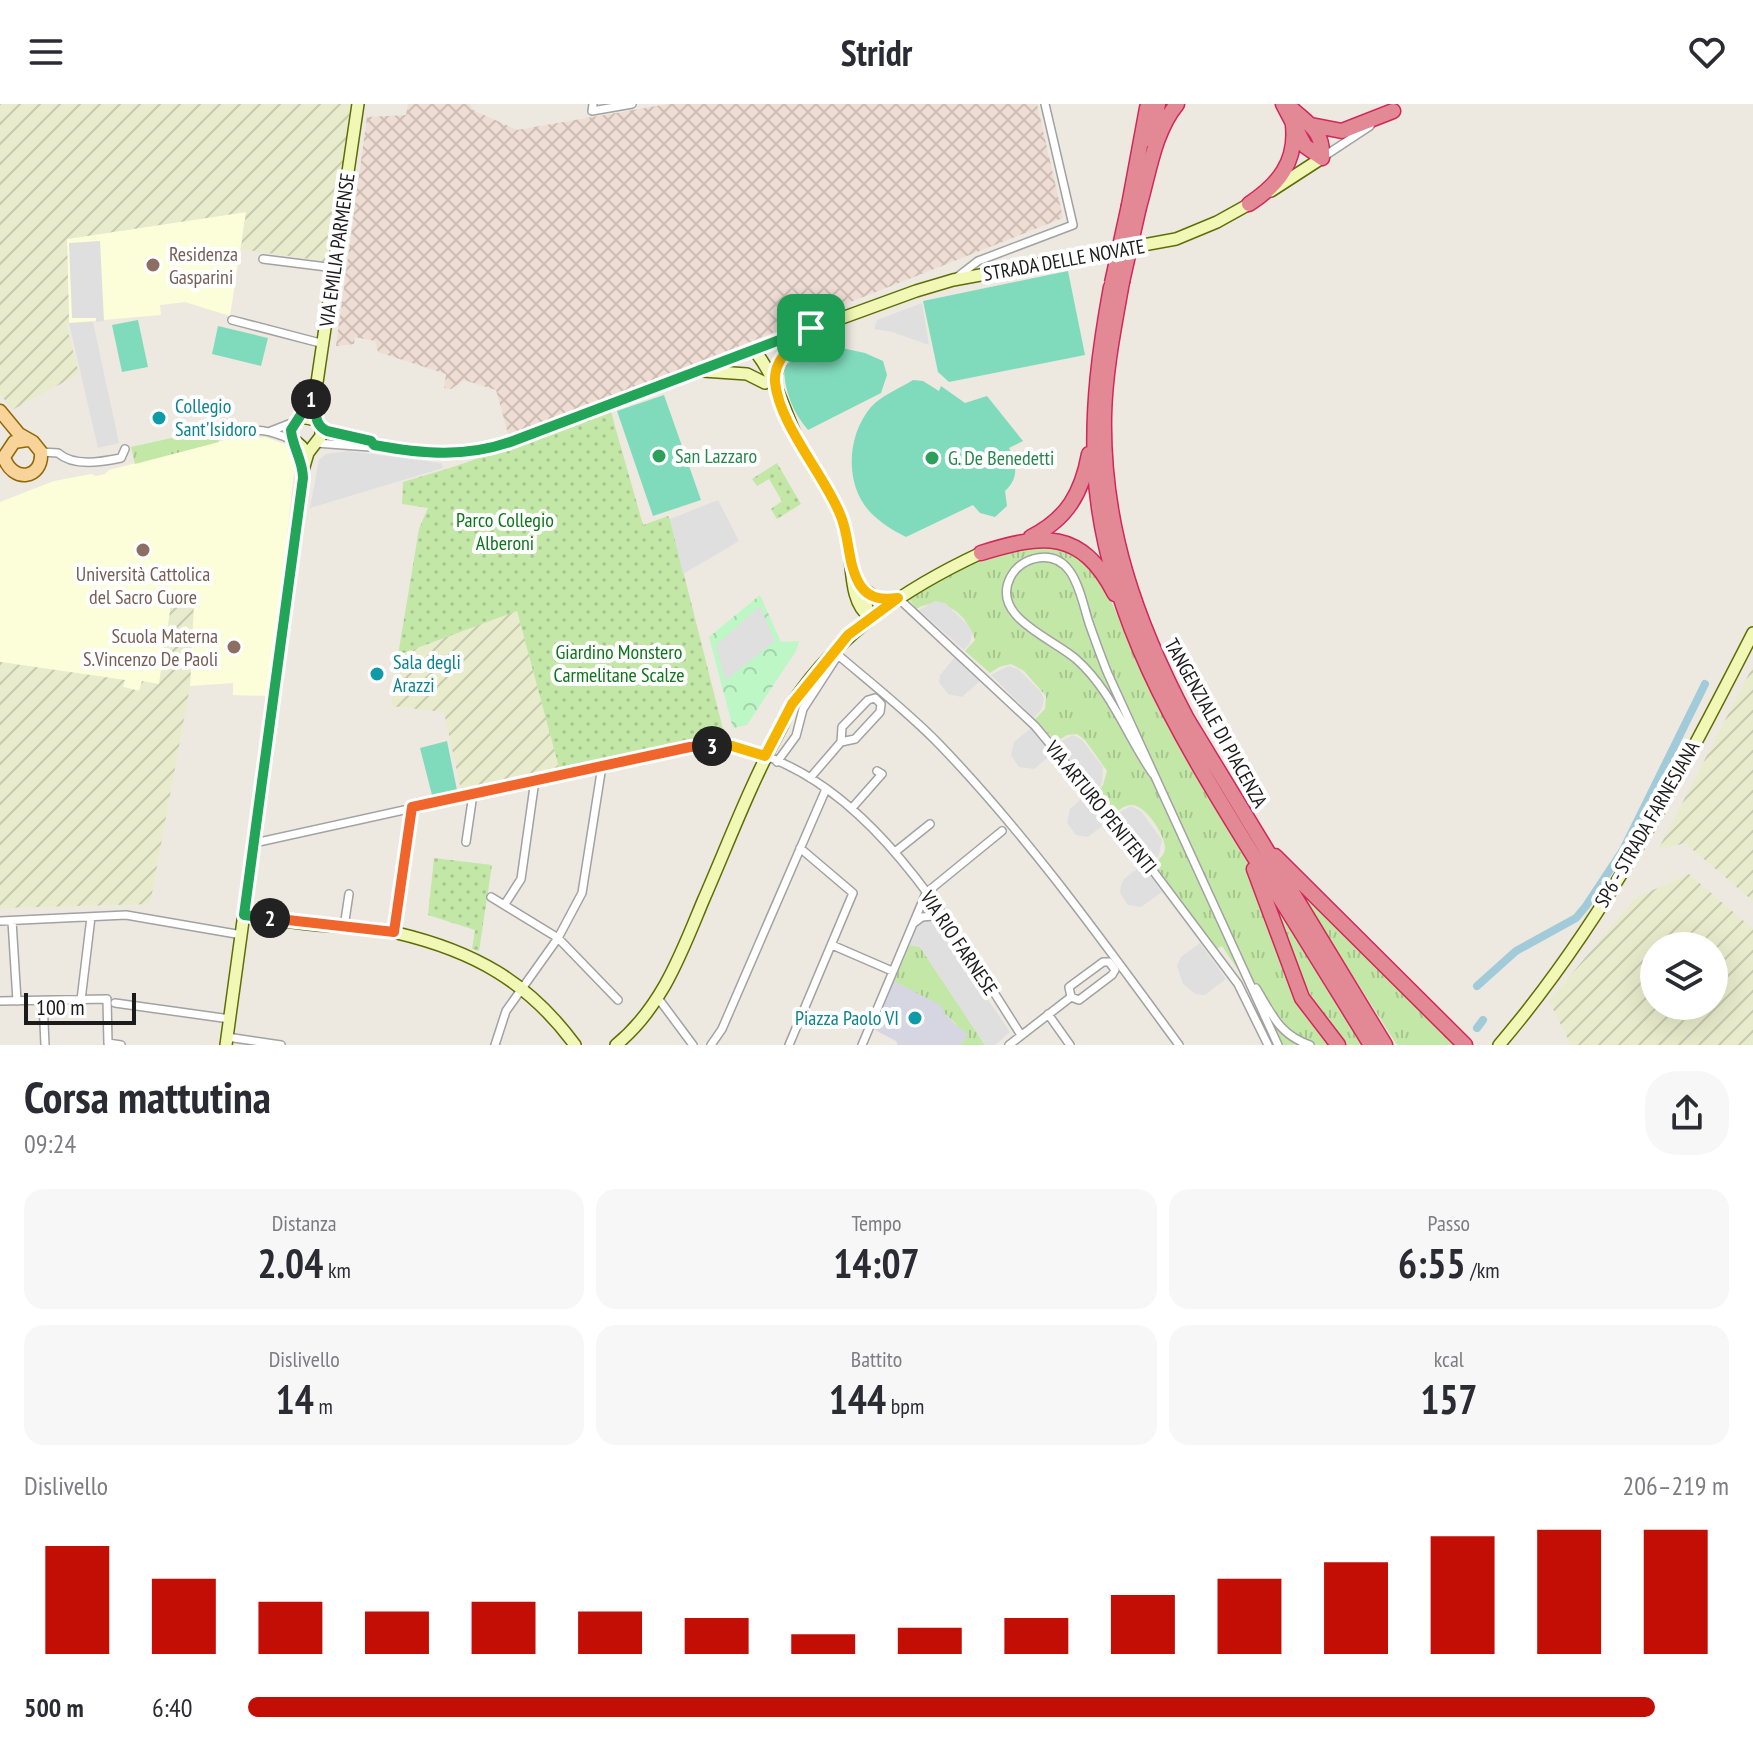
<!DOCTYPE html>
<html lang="it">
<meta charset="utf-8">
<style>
:root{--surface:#fff;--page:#f7f7f7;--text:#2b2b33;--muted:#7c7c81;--accent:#c20e05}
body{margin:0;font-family:"PT Sans Narrow",sans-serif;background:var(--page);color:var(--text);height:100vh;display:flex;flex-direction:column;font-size:30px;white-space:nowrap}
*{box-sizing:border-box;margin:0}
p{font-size:26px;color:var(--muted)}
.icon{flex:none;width:44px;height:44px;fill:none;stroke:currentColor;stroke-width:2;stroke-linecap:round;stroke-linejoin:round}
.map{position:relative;height:941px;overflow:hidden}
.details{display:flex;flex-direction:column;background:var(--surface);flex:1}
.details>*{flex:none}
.controls{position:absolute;left:1640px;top:828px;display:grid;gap:16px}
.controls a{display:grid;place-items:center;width:88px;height:88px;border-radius:50%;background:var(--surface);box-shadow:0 8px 32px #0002;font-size:40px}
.scale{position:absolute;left:24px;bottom:20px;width:112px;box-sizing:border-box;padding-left:8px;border:4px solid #1b1b1b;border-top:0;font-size:22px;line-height:28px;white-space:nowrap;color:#1b1b1b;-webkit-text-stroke:6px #fff;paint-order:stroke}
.pin{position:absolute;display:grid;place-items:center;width:68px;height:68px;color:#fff;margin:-34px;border-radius:16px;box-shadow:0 4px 12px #0006}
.km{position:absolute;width:40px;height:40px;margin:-20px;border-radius:50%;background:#222;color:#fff;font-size:22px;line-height:40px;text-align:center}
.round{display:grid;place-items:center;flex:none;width:84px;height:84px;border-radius:32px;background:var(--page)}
.summary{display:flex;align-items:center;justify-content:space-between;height:136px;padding:0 24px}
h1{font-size:44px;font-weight:600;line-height:60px}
.figures{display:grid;grid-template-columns:repeat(3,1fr);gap:12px;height:136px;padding:8px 24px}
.figures div{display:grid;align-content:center;border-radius:20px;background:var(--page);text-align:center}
.figures b{font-size:40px;font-weight:600}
.figures small{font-size:22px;font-weight:400}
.figures p{font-size:22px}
.chart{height:224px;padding:16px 24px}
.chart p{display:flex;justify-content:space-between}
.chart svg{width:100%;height:144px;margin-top:8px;stroke:var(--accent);stroke-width:6}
ul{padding:0 24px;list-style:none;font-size:26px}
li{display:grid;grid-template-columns:128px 96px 1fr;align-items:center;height:60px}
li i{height:20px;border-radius:10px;background:var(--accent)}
header{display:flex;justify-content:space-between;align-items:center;height:104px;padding:0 24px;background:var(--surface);font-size:36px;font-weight:600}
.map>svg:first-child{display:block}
.education{fill:#fcfed9}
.military{fill:url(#military-cross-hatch)}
.farmland{fill:url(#farmland-furrows);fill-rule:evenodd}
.grass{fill:url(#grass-tufts)}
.park{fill:url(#park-crowns)}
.garden{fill:url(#garden-dots)}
.pitch{fill:#80dbbc}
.parking{fill:#dfdfdf}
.plaza{fill:#d6d5e2}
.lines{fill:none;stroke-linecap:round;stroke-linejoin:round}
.canal{stroke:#a2cbda;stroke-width:8}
.street-casing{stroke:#a2a2a2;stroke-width:10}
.secondary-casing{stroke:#5e6e07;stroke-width:14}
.primary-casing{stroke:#8f6704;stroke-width:15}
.highway-casing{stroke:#d1285a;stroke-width:17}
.street{stroke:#fff;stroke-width:7}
.secondary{stroke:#f1f7b5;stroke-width:11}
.primary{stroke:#f9d49a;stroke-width:12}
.highway{stroke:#e38996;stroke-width:14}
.highway-bridge-casing{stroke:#d1285a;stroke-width:17;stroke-linecap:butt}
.highway-bridge{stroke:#e38996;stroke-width:14}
.split-1-casing{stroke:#fff;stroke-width:16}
.split-2-casing{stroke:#fff;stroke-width:16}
.split-3-casing{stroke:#fff;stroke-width:16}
.split-4-casing{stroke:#fff;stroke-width:16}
.split-1{stroke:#22a559;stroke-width:10}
.split-2{stroke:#22a559;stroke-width:10}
.split-3{stroke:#f0652b;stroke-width:10}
.split-4{stroke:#f5b400;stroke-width:10}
.education-dot{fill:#8d6e63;stroke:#fff;stroke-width:3}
.culture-dot{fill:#0f9aa8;stroke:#fff;stroke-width:3}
.leisure-dot{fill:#2e9e5b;stroke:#fff;stroke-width:3}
.labels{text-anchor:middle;stroke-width:8;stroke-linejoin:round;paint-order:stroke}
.street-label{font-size:20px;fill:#1b1b1b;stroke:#fff}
.education-label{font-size:20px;fill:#785e54;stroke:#fff;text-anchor:start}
.culture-label{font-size:20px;fill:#0d838f;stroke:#fff;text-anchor:start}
.leisure-label{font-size:20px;fill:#27864d;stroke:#fff;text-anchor:start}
.park-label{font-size:20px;fill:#0e751b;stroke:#fff}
</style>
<header><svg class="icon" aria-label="menu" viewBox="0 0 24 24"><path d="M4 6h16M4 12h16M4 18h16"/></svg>Stridr<svg class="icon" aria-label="heart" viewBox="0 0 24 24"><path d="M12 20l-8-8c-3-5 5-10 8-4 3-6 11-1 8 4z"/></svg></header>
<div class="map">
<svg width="1753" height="941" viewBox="0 0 1753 941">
<defs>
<pattern id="military-cross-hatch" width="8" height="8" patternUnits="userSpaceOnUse" patternTransform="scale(2)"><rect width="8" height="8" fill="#efddd4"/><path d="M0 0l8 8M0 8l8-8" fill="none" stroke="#ccbdb5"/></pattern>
<pattern id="farmland-furrows" width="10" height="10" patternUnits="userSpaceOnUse" patternTransform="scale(2)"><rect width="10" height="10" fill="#e8eccc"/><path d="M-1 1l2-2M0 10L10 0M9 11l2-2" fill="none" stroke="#c6caaf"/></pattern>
<pattern id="grass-tufts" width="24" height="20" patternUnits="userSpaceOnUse" patternTransform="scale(2)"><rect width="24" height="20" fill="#c3e7a7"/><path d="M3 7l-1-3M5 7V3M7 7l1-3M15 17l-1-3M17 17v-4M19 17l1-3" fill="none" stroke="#a7c68f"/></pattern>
<pattern id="park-crowns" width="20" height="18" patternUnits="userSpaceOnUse" patternTransform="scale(2)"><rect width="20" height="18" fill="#bdf7c5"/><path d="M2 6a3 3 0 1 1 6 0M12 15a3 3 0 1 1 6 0" fill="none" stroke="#a2d3a9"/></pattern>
<pattern id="garden-dots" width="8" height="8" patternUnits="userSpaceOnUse" patternTransform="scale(2)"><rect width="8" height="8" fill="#c3e7a7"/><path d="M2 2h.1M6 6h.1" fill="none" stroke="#a7c68f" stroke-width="1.8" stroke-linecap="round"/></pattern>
</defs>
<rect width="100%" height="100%" fill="#ede9e1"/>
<!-- education -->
<path class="education" d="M246,108l-16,104 -45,-14 -25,3 1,10 -92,8 -2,-84z
M265,333l22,8 6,8 2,11 -26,232 -36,-1v-12l-43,3 4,-85 -22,-2 -13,85 -19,7 -17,-4 1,-7 -124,-18v-160l54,-21 37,-7 5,2 9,-2 4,-4 116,-30z"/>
<!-- military -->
<path class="military" d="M408,0h62l3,6 44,20 151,-26h369l26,114 -554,219 -13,-47 -32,-10 -13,9 -7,-1 2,-14 -68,-22 -3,-11 -20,-4 -1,7 -18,2 31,-229 39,-2z"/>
<!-- farmland -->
<path class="farmland" d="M0,0h351l-20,158 -90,-13 5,-37 -179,27 2,84 -3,1 13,50 -67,36 -12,-17z
M172,495l22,2 -4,85 -40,218 -150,4v-246l125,18 -2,7 16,4 3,-10 17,3z
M517,506l43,161 -99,19 -17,-78 -53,-6 7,-51z
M1753,562v235l-68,-58 -27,7z
M1689,770l64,55v116h-182l-22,-44 86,-103zM1654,842h60v60h-60z"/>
<!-- grass -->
<path class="grass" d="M216,324l3,14 -84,22 -4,-17z
M1031,441l29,3 18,8 17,16 13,22 50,114 82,138 21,43 9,44 32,65 35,47h-60l-20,-47 -35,-52 -6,3 -63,-85c6,-5 11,-8 12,-15 1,-13 -20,-45 -34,-44 -6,0 -12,5 -17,8l-18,-21 7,-7 4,-14 -22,-31 -8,-6 -10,1 -11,7 -21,-23 10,-10 1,-13 -22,-25 -13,-7 -12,3 -9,6 -25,-22 10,-11c-8,-26 -32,-46 -59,-31l-8,-12 69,-36z
M1287,769l171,172h-61z
M1267,779l100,162h-21l-42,-60z
M910,841l10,2 65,98h-26l6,-6 -10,-16 -11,-10 -50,-32z"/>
<!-- park -->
<path class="park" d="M760,491l21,47 18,-1 -3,10 -49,74 -14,3 -24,-91z"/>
<!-- garden -->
<path class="garden" d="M611,308l32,113 25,-9 2,3 56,222 -166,30 -43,-160 -119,44 21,-126 9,-21 -26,-4 1,-22 53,-16z
M777,359l24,41 -24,15 -6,-10 11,-8 -13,-22 -12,7 -5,-7z
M434,754l58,7 -13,86 -7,-2 3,-19 -47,-15z"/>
<!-- pitch -->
<path class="pitch" d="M1068,167l17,84 -136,27 -11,-10 -15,-71z
M138,216l10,47 -26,5 -10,-47z
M218,222l50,12 -7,28 -49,-12z
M842,244l23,5 18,8 4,14 -6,18 -73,37c-15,-17 -24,-40 -24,-63l12,-10z
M913,276l10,1 16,10 2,-5 24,17 22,-7 36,45 -14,7c8,16 10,30 -4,43l2,15 -12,11 -15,-4 -7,-8 -67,32c-14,-7 -25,-14 -36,-25 -26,-28 -23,-77 1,-105 11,-12 28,-18 42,-27z
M664,291l37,105 -48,16 -36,-105z
M447,637l10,49 -25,5 -12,-47z"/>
<!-- parking -->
<path class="parking" d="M100,137l4,80 -8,1v-4h-24l-3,-75z
M922,199l7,42 -37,-13 -18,-3 3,-9z
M93,218l26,121 -21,5 -29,-125z
M348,347l93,12 2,5 -133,40 9,-48 7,-6z
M718,396l21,41 -56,33 -13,-55z
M935,497l10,2 24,23 3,7 -2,10 -6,7 -45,-40z
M760,502l15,35 -50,40 -9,-36z
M955,553l25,24 -18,16 -14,-3 -9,-12 1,-7z
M1008,562l10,3 23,23 3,7 -2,9 -8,10 -43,-43z
M1031,624l21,26 -18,15 -15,-2 -8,-12 3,-13z
M1073,631l9,5 21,27 -1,16 -6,8 -40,-47z
M1084,692l22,27 -18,14 -12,-2 -9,-12 3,-14z
M1131,702l10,5 21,29 -3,15 -7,8 -37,-48z
M1142,761l20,27 -21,15 -13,-2 -8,-12 1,-8 3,-6z
M925,816l7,1 7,7 71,104 -15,13h-10l-65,-98 -10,-2 9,-21z
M1200,839l26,36 -21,16 -10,-1 -12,-10 -6,-18 4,-9z"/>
<!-- plaza -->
<path class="plaza" d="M894,877l48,25 2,7 12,12 13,10 -10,10h-61l-2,-4 -21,-11z"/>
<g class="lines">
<!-- canal -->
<path class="canal" d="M1477,882l39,-35 60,-33 10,-12 37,-56 82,-166
M1477,924l6,-8"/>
<defs>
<path id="street" d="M593,0l-1,7 40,-7
M1323,53l47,-31
M263,155l72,9
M956,174l22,-17 95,-36 -28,-121
M232,216l92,24
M321,324l50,13 3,4
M271,327l23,-9
M231,330c24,-7 39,-4 61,6
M316,339l54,4 4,-2c48,10 92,13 139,-4l241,-91
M41,348l17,1c16,14 43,9 63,5l4,-9
M898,494l137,128 98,118 105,140 30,61
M777,658l19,-26 7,-27 35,-54c34,29 70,57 101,89 88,91 165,199 240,301
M1153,670c-27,-39 -41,-83 -77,-115 -24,-21 -85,-42 -66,-81 5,-10 13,-16 23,-19 41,-11 47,36 56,64 6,17 12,34 19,51l170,371
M810,674l31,-36 14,-3 25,-27 1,-8 -6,-6 -7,2 -26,27 -1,15
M852,704l30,-34 -5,-3
M466,738l7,-48
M254,739l436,-96c14,0 30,-3 43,0 135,25 220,183 288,288
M895,748l35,-28
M491,793l67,41 60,62
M505,800l16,-25 14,-99
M0,817l126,-6 116,20
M12,817l5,80
M914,819l8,-6 21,-2
M344,823l5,-33
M394,828l18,-125
M832,841l60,26
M1256,884c16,26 23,47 54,57
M658,894l35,47
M81,896l10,-83
M0,897l107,-2 1,44 13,2
M43,897l2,44
M115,899l115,16
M1048,910l22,31
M227,933l54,8
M495,941l11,-34 52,-73 24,-45 20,-127
M711,941l11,-16 104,-240
M789,941l64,-152 -53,-45
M862,941l64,-152 76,-62
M1009,941l62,-48 8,3 33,-25 3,-5 -6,-8h-6l-34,25 2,10"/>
<path id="secondary" d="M1271,87l51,-33
M754,246l162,-59 37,-11 223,-41 41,-17 36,-20
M754,246c23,28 30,62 46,94 16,31 39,58 47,93 6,24 1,66 23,80
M703,267l44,3 18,9
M775,276c3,-22 15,-33 31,-47
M302,343l-10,-9v-12l9,-9 15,3
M303,366l5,-17 13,-17v-8l-5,-8 -1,-24 43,-292
M858,476l12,37
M862,484l15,10h20
M244,811c24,3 48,8 73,10 26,2 55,2 80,8 76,18 131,48 178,112
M226,941l73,-534 4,-40 -6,-26
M616,941c46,-38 65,-91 87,-144 25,-57 47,-116 77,-171 5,-9 8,-20 13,-28 47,-70 113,-114 188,-149
M1499,941c105,-123 181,-269 254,-412"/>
<path id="primary" d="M0,307l19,23 14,8 8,10c2,28 -29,31 -37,5l10,-15 13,-2"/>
<path id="highway" d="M1283,0l22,42 17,12c2,-30 -17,-35 -35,-54
M1311,21l31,6 51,-20
M1151,36l7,-36
M1249,100c29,-19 48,-42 44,-79
M1129,101l18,-97
M1139,103c10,-34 15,-75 38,-103
M1122,178c-8,45 -17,89 -18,134 -2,111 32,206 83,303l198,326
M1111,183c-11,60 -19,119 -16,180 7,143 85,270 158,388 40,63 79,127 118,190
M1031,433c36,-18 51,-44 58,-83
M981,449c61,-19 100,-25 134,41
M1275,752l190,189
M1254,765l48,129 36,47"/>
</defs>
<!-- street casing -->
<use href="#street" class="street-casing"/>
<!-- secondary casing -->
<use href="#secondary" class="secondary-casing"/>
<!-- primary casing -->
<use href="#primary" class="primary-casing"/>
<!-- highway casing -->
<use href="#highway" class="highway-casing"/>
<!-- street -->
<use href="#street" class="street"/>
<!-- secondary -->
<use href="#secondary" class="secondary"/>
<!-- primary -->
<use href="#primary" class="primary"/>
<!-- highway -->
<use href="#highway" class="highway"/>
<defs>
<path id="highway-bridge" d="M1122,178l17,-75
M1112,179l17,-78"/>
</defs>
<!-- highway-bridge casing -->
<use href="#highway-bridge" class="highway-bridge-casing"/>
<!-- highway-bridge -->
<use href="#highway-bridge" class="highway-bridge"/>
</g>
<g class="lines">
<defs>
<path id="split-1" d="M311,295l4,-3c2,14 -3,28 12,35l44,10 3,4c48,9 92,13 139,-4l298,-113"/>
<path id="split-2" d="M270,814l-26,-3 59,-437c0,-18 -11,-32 -12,-48l20,-31"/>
<path id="split-3" d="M270,814l124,14 18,-125 278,-60 22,-1"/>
<path id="split-4" d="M712,642h20l33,10 27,-52 56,-69 50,-37c-16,2 -29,1 -38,-13 -13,-21 -10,-49 -20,-71 -16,-39 -61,-90 -65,-132 -2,-24 21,-40 36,-54"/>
</defs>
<!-- split-1 casing -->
<use href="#split-1" class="split-1-casing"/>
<!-- split-2 casing -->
<use href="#split-2" class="split-2-casing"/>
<!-- split-3 casing -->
<use href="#split-3" class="split-3-casing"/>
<!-- split-4 casing -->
<use href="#split-4" class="split-4-casing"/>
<!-- split-1 -->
<use href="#split-1" class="split-1"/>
<!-- split-2 -->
<use href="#split-2" class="split-2"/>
<!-- split-3 -->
<use href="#split-3" class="split-3"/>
<!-- split-4 -->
<use href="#split-4" class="split-4"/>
</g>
<!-- markers -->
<g class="education-dot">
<circle cx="153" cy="161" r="8"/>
<circle cx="143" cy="446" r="8"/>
<circle cx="234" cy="543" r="8"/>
</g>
<g class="culture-dot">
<circle cx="159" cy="314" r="8"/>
<circle cx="377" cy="570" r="8"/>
<circle cx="915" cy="914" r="8"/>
</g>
<g class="leisure-dot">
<circle cx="659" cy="352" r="8"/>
<circle cx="932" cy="354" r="8"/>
</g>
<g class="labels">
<!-- street labels -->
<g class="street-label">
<text transform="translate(337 146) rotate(-82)" y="7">VIA EMILIA PARMENSE</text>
<text transform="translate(1064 156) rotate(-10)" y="7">STRADA DELLE NOVATE</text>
<text transform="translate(1216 619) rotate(61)" y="7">TANGENZIALE DI PIACENZA</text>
<text transform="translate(1101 703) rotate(51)" y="7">VIA ARTURO PENITENTI</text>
<text transform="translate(1647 720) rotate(-60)" y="7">SP6 - STRADA FARNESIANA</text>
<text transform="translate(959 839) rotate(56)" y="7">VIA RIO FARNESE</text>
</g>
<!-- education labels -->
<g class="education-label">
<text x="169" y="157">Residenza<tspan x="169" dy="23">Gasparini</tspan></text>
<text x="143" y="477" text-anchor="middle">Università Cattolica<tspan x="143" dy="23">del Sacro Cuore</tspan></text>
<text x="218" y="539" text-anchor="end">Scuola Materna<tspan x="218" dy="23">S.Vincenzo De Paoli</tspan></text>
</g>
<!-- culture labels -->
<g class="culture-label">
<text x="175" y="309">Collegio<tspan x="175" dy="23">Sant'Isidoro</tspan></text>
<text x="393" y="565">Sala degli<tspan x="393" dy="23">Arazzi</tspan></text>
<text x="899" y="921" text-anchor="end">Piazza Paolo VI</text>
</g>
<!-- leisure labels -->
<g class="leisure-label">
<text x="675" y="359">San Lazzaro</text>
<text x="948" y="361">G. De Benedetti</text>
</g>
<!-- park labels -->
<g class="park-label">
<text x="505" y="423">Parco Collegio<tspan x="505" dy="23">Alberoni</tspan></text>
<text x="619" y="555">Giardino Monstero<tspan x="619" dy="23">Carmelitane Scalze</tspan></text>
</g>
</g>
</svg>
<div class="controls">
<a><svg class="icon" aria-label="layers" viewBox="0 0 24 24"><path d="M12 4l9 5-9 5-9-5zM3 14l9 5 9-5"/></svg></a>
</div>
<div class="scale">100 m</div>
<div class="pin" style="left:811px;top:224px;background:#1e9e55"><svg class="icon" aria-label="arrive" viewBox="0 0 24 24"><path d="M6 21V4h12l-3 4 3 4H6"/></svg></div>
<b class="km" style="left:311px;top:295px">1</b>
<b class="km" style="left:270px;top:814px">2</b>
<b class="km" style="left:712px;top:642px">3</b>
</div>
<section class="details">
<div class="summary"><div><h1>Corsa mattutina</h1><p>09:24</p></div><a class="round"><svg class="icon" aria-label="share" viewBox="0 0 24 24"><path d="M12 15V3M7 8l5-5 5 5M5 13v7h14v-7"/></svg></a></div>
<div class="figures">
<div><p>Distanza</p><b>2.04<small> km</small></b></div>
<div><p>Tempo</p><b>14:07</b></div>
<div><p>Passo</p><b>6:55<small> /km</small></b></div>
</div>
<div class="figures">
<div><p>Dislivello</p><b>14<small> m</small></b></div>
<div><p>Battito</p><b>144<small> bpm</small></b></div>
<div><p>kcal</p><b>157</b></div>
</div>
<div class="chart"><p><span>Dislivello</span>206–219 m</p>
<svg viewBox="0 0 160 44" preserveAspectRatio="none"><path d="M5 44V11M15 44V21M25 44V28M35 44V31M45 44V28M55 44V31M65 44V33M75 44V38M85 44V36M95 44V33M105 44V26M115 44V21M125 44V16M135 44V8M145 44V6M155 44V6"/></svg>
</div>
<ul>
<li><b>500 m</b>6:40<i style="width:95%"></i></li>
</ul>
</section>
